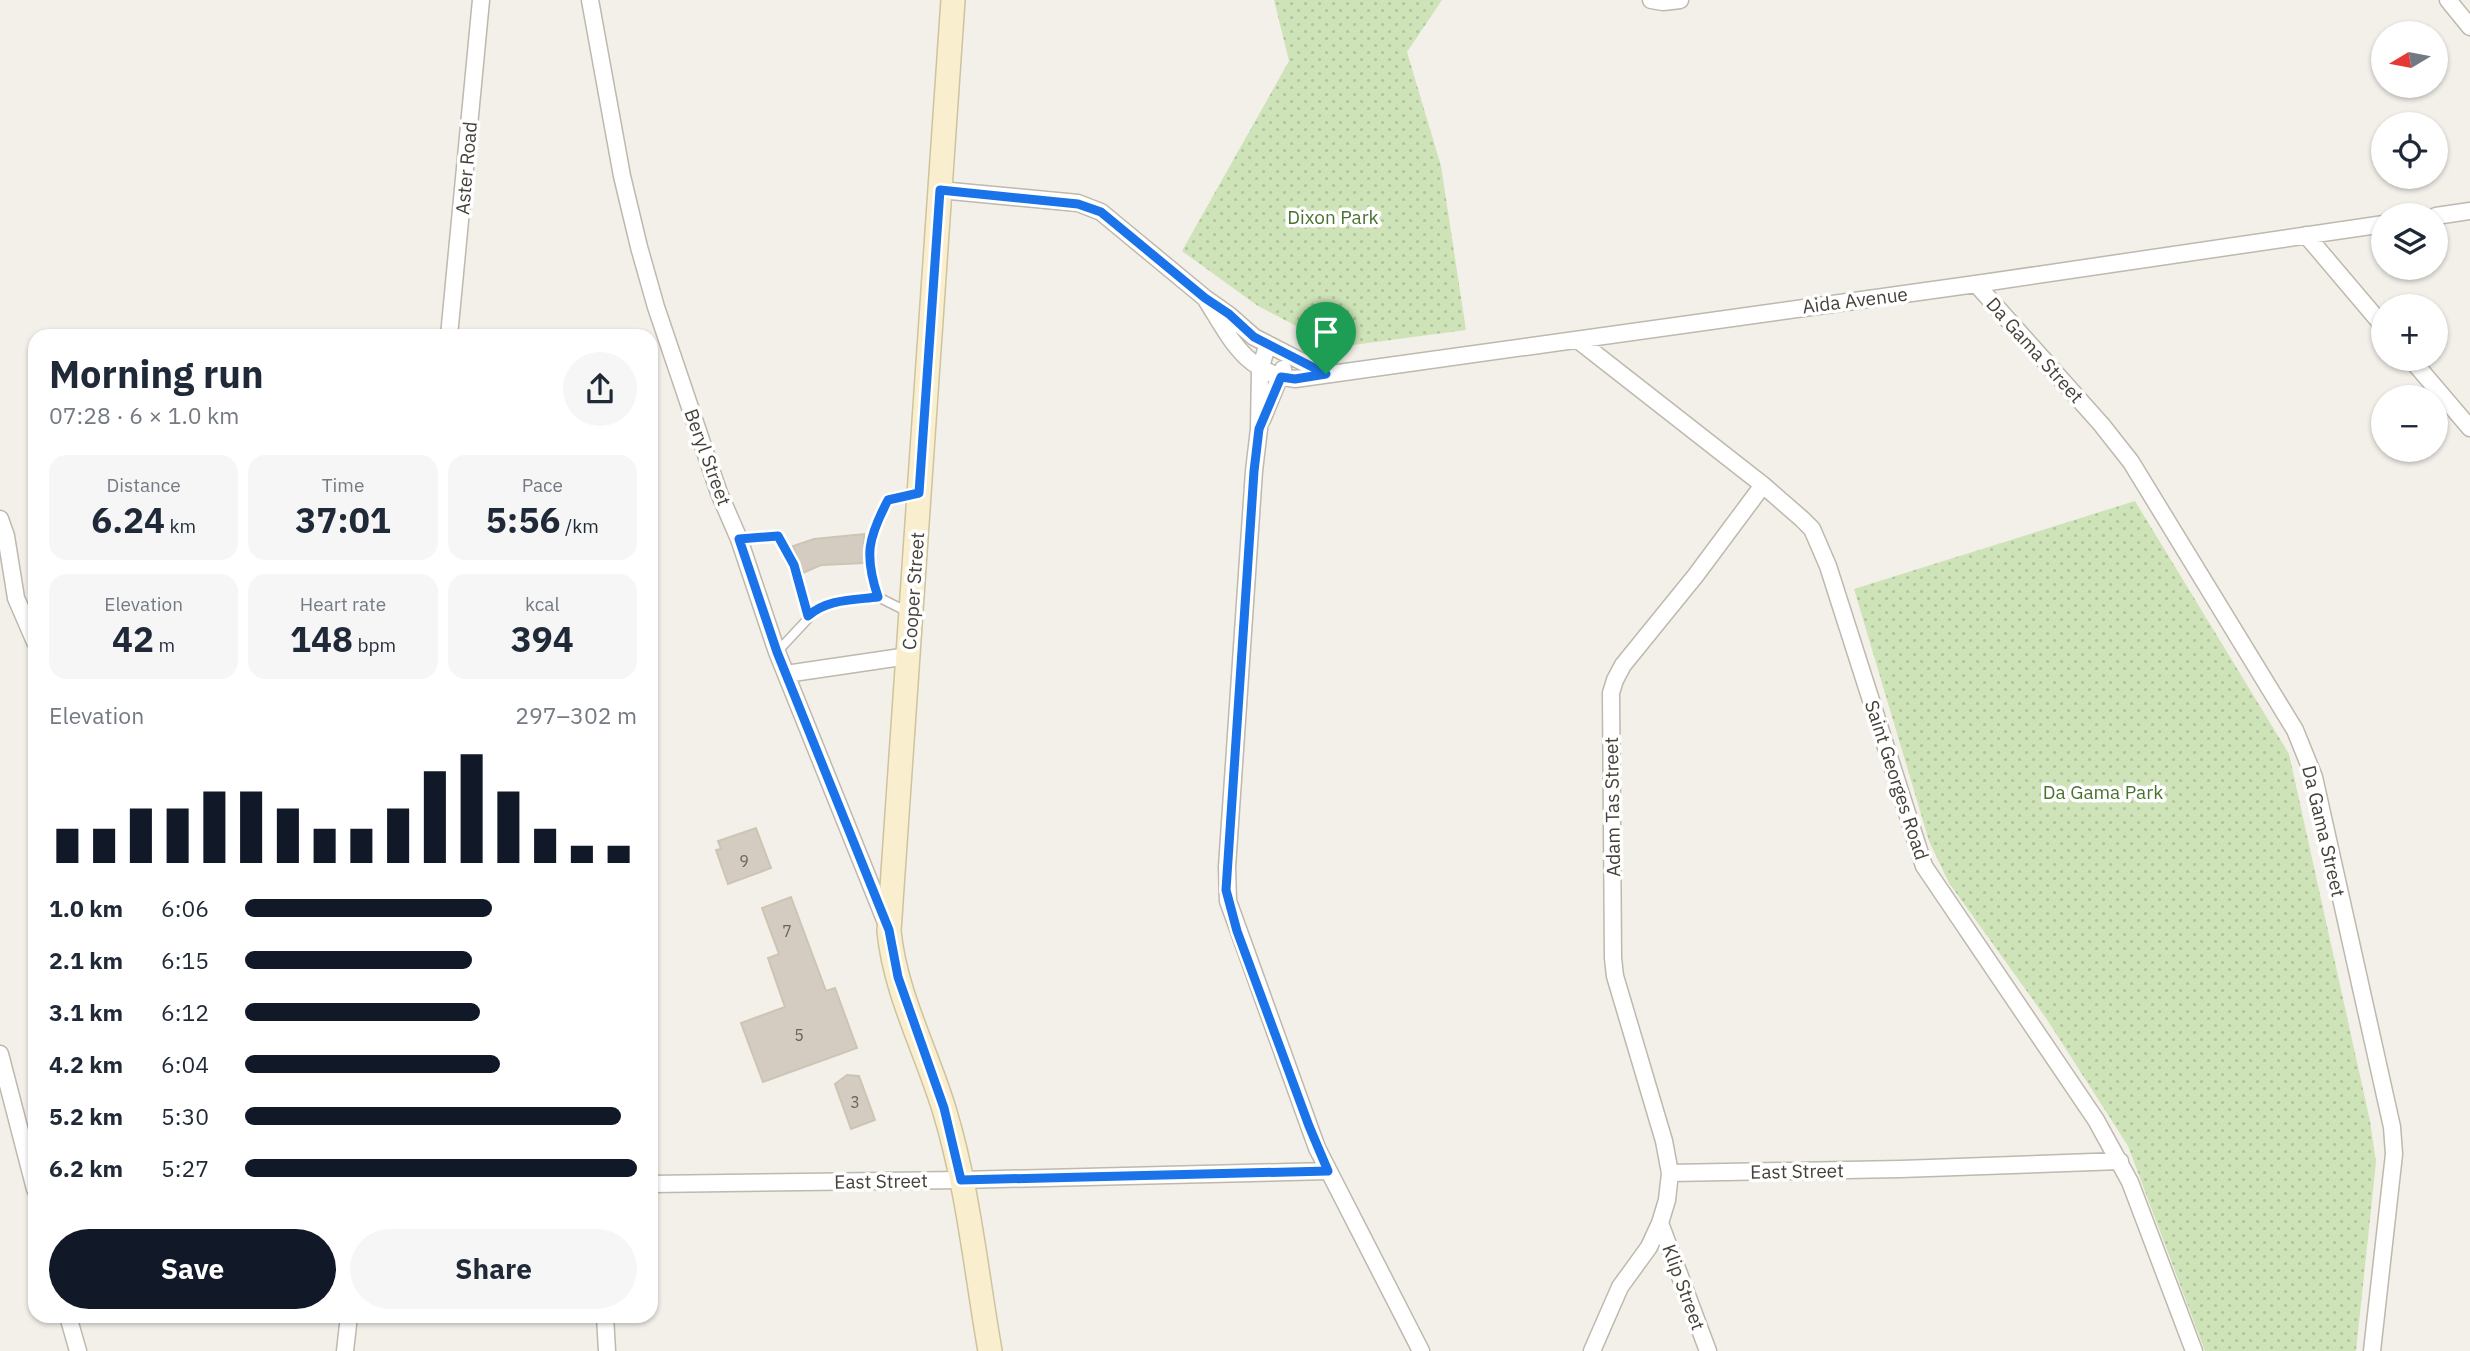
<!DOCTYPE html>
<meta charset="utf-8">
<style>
:root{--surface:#fff;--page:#f6f6f7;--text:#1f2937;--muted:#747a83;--accent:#111827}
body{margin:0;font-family:"IBM Plex Sans",sans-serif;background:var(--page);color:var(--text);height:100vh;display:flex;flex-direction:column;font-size:26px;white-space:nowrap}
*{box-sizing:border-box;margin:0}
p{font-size:23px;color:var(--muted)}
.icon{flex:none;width:38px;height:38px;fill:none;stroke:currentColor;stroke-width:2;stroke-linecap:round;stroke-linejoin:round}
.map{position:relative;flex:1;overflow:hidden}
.side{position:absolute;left:28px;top:329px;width:630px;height:994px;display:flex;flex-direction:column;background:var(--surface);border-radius:21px;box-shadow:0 2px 5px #0004}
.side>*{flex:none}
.needle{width:46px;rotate:260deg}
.controls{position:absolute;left:2371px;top:21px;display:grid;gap:14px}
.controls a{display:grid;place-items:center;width:77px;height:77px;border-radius:50%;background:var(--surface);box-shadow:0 2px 5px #0004;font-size:35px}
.pin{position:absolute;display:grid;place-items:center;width:60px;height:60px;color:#fff;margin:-72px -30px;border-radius:50% 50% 50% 0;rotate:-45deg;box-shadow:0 0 7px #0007}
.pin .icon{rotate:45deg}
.round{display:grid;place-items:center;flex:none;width:74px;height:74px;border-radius:37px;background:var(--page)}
.summary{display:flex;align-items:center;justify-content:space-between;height:119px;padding:0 21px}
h1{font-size:38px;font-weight:700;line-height:52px}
.metrics{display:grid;grid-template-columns:repeat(3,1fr);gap:10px;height:119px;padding:7px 21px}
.metrics div{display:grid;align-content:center;border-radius:18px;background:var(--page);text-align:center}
.metrics b{font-size:35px;font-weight:700}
.metrics small{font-size:19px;font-weight:400}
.metrics p{font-size:19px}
.chart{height:196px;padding:14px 21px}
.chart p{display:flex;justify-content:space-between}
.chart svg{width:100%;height:126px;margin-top:7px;stroke:var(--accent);stroke-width:6}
.primary-button{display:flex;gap:14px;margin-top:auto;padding:14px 21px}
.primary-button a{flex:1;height:80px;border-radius:42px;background:var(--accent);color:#fff;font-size:28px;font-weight:700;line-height:80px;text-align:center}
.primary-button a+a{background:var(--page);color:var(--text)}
ul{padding:0 21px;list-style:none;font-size:23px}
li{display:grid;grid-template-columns:112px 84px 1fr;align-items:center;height:52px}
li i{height:18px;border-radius:9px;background:var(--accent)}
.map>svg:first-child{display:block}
.park{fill:url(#park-dots)}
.building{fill:#d4ccc0;stroke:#cec4b4;stroke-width:2}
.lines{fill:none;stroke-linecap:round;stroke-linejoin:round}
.lane-casing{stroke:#beb8ad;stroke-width:11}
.street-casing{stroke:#beb8ad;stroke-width:19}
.secondary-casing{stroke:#cec39e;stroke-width:26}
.lane{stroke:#fff;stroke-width:8}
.street{stroke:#fff;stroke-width:16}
.secondary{stroke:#f9efce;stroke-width:23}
.route-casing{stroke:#fff;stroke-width:14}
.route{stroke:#1a73e8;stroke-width:9}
.labels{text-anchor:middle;stroke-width:7;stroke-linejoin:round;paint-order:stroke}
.number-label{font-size:16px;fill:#6a645b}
.street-label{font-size:19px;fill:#464139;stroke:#fff}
.park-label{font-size:19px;fill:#497231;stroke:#fff}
</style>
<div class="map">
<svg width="2470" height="1351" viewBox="0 0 2470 1351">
<defs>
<pattern id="park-dots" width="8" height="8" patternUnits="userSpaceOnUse" patternTransform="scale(1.75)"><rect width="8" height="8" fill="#cee3b7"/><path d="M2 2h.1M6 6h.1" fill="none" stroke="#b2c49e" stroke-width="1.8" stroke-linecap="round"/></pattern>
</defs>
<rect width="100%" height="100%" fill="#f3f0ea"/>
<!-- park -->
<path class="park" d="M1274,0h168l-35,52 34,114 25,164 -113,15 -24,-2 -71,-37 -76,-55 107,-190z
M2135,501l154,253 81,367 6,41 -20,189h-151l-77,-205 -82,-128 -97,-135 -20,-42 -75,-252z"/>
<!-- building -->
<path class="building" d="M864,534v29l-43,2 -18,8 -10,-27 21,-7z
M756,828l15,40 -43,16 -12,-34 5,-1 -3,-8z
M791,897l35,94 9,-3 22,60 -94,34 -22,-59 44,-16 -17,-49 11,-4 -17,-46z
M847,1075l12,1 16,44 -24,9 -16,-45z"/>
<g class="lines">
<defs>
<path id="lane" d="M739,539l39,-3 16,29 15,51
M908,612l-30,-15c-14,-42 -10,-60 10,-97l28,-6
M777,652l41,-44 12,-5 48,-6"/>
<path id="street" d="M590,0l32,176 17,71 17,60 63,186 20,46 38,113 110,273
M1651,0l12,2 17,-2
M2448,0l22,27
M940,190l138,13 23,9 104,86 24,17 25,22 72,37
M2436,216l34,-5
M2306,235l78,92
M1976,284l125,140 30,38 164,268 19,47 78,350 2,27 -22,197
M1205,298c25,39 39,75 90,81l681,-95 408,-60
M449,336l32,-336
M1579,341l184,144 39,34 10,10 16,37 96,300 172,254 34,62 64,169
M1267,346l-7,24 -1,59 -5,42 -27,396 1,34 89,247 104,203
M2411,359l59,69
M1262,420l21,-51
M0,519l6,17 10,62 19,44
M786,674l122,-18
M0,1054l35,135
M1670,1173l231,-4 219,-8
M651,1184l310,-4 367,-9
M1660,1223l48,128
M68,1316l10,35
M605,1316l2,35
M345,1351l4,-35
M1592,1351l28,-64 29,-40 11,-24 7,-23 3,-27 -6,-32 -49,-165 -2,-18 -2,-265 4,-13 8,-15 73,-90 67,-90"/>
<path id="secondary" d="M953,0l-64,931c6,62 37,119 55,178 24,78 32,162 46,242"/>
</defs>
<!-- lane casing -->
<use href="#lane" class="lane-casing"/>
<!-- street casing -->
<use href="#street" class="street-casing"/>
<!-- secondary casing -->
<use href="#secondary" class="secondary-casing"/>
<!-- lane -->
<use href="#lane" class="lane"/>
<!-- street -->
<use href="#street" class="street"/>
<!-- secondary -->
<use href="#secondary" class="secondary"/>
</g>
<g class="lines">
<defs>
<path id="route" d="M940,190l138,14 23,8 104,86 24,16 25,23 72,37 -31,5 -14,-2 -22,52 -5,42 -28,419 11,41 72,195 19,45 -367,9 -17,-72 -46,-131 -9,-47 -112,-278 -38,-113 39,-3 16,29 14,51c19,-17 45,-16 70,-19 -14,-42 -10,-59 10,-97l31,-7z"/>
</defs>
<!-- route casing -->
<use href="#route" class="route-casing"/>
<!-- route -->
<use href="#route" class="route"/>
</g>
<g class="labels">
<!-- number labels -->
<g class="number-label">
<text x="744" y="867">9</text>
<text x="787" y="937">7</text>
<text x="799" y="1041">5</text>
<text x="855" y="1108">3</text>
</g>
<!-- street labels -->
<g class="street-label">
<text transform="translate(466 168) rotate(-85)" y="7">Aster Road</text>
<text transform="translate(1855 300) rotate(-7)" y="7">Aida Avenue</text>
<text transform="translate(2035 350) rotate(48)" y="7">Da Gama Street</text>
<text transform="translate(708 457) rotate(70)" y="7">Beryl Street</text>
<text transform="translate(913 591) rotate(-86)" y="7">Cooper Street</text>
<text transform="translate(1897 780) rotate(72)" y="7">Saint Georges Road</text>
<text transform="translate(1612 807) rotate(-91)" y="7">Adam Tas Street</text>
<text transform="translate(2324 831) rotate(77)" y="7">Da Gama Street</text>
<text transform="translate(1797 1171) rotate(-1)" y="7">East Street</text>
<text transform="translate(881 1181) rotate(-1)" y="7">East Street</text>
<text transform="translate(1684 1287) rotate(70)" y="7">Klip Street</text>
</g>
<!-- park labels -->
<g class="park-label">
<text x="1333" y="224">Dixon Park</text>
<text x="2103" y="799">Da Gama Park</text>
</g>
</g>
</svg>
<div class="controls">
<a><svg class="needle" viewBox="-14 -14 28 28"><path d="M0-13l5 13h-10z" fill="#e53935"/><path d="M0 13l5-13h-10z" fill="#747a83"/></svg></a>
<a><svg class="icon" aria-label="locate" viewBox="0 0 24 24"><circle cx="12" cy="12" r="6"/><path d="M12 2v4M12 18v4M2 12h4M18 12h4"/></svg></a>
<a><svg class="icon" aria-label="layers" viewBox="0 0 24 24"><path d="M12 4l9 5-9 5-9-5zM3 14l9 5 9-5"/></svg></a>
<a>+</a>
<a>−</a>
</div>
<div class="pin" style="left:1326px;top:374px;background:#1e9e55"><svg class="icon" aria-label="arrive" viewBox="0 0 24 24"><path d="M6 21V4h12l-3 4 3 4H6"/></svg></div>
<section class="side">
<div class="summary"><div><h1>Morning run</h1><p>07:28 · 6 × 1.0 km</p></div><a class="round"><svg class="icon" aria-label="share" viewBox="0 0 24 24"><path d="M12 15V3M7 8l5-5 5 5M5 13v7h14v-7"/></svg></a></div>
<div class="metrics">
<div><p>Distance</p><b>6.24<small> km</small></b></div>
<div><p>Time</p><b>37:01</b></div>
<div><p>Pace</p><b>5:56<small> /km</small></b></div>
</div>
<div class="metrics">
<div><p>Elevation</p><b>42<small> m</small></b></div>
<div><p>Heart rate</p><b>148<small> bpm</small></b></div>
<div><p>kcal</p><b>394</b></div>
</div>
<div class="chart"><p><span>Elevation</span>297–302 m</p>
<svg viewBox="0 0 160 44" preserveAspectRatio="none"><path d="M5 44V32M15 44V32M25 44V25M35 44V25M45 44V19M55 44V19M65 44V25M75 44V32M85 44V32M95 44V25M105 44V12M115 44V6M125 44V19M135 44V32M145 44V38M155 44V38"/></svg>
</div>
<ul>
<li><b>1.0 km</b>6:06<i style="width:63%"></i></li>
<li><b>2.1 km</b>6:15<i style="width:58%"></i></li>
<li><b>3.1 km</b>6:12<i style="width:60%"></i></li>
<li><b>4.2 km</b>6:04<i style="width:65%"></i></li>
<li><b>5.2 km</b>5:30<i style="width:96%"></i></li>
<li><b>6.2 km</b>5:27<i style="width:100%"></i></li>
</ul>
<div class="primary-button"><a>Save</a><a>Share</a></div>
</section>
</div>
